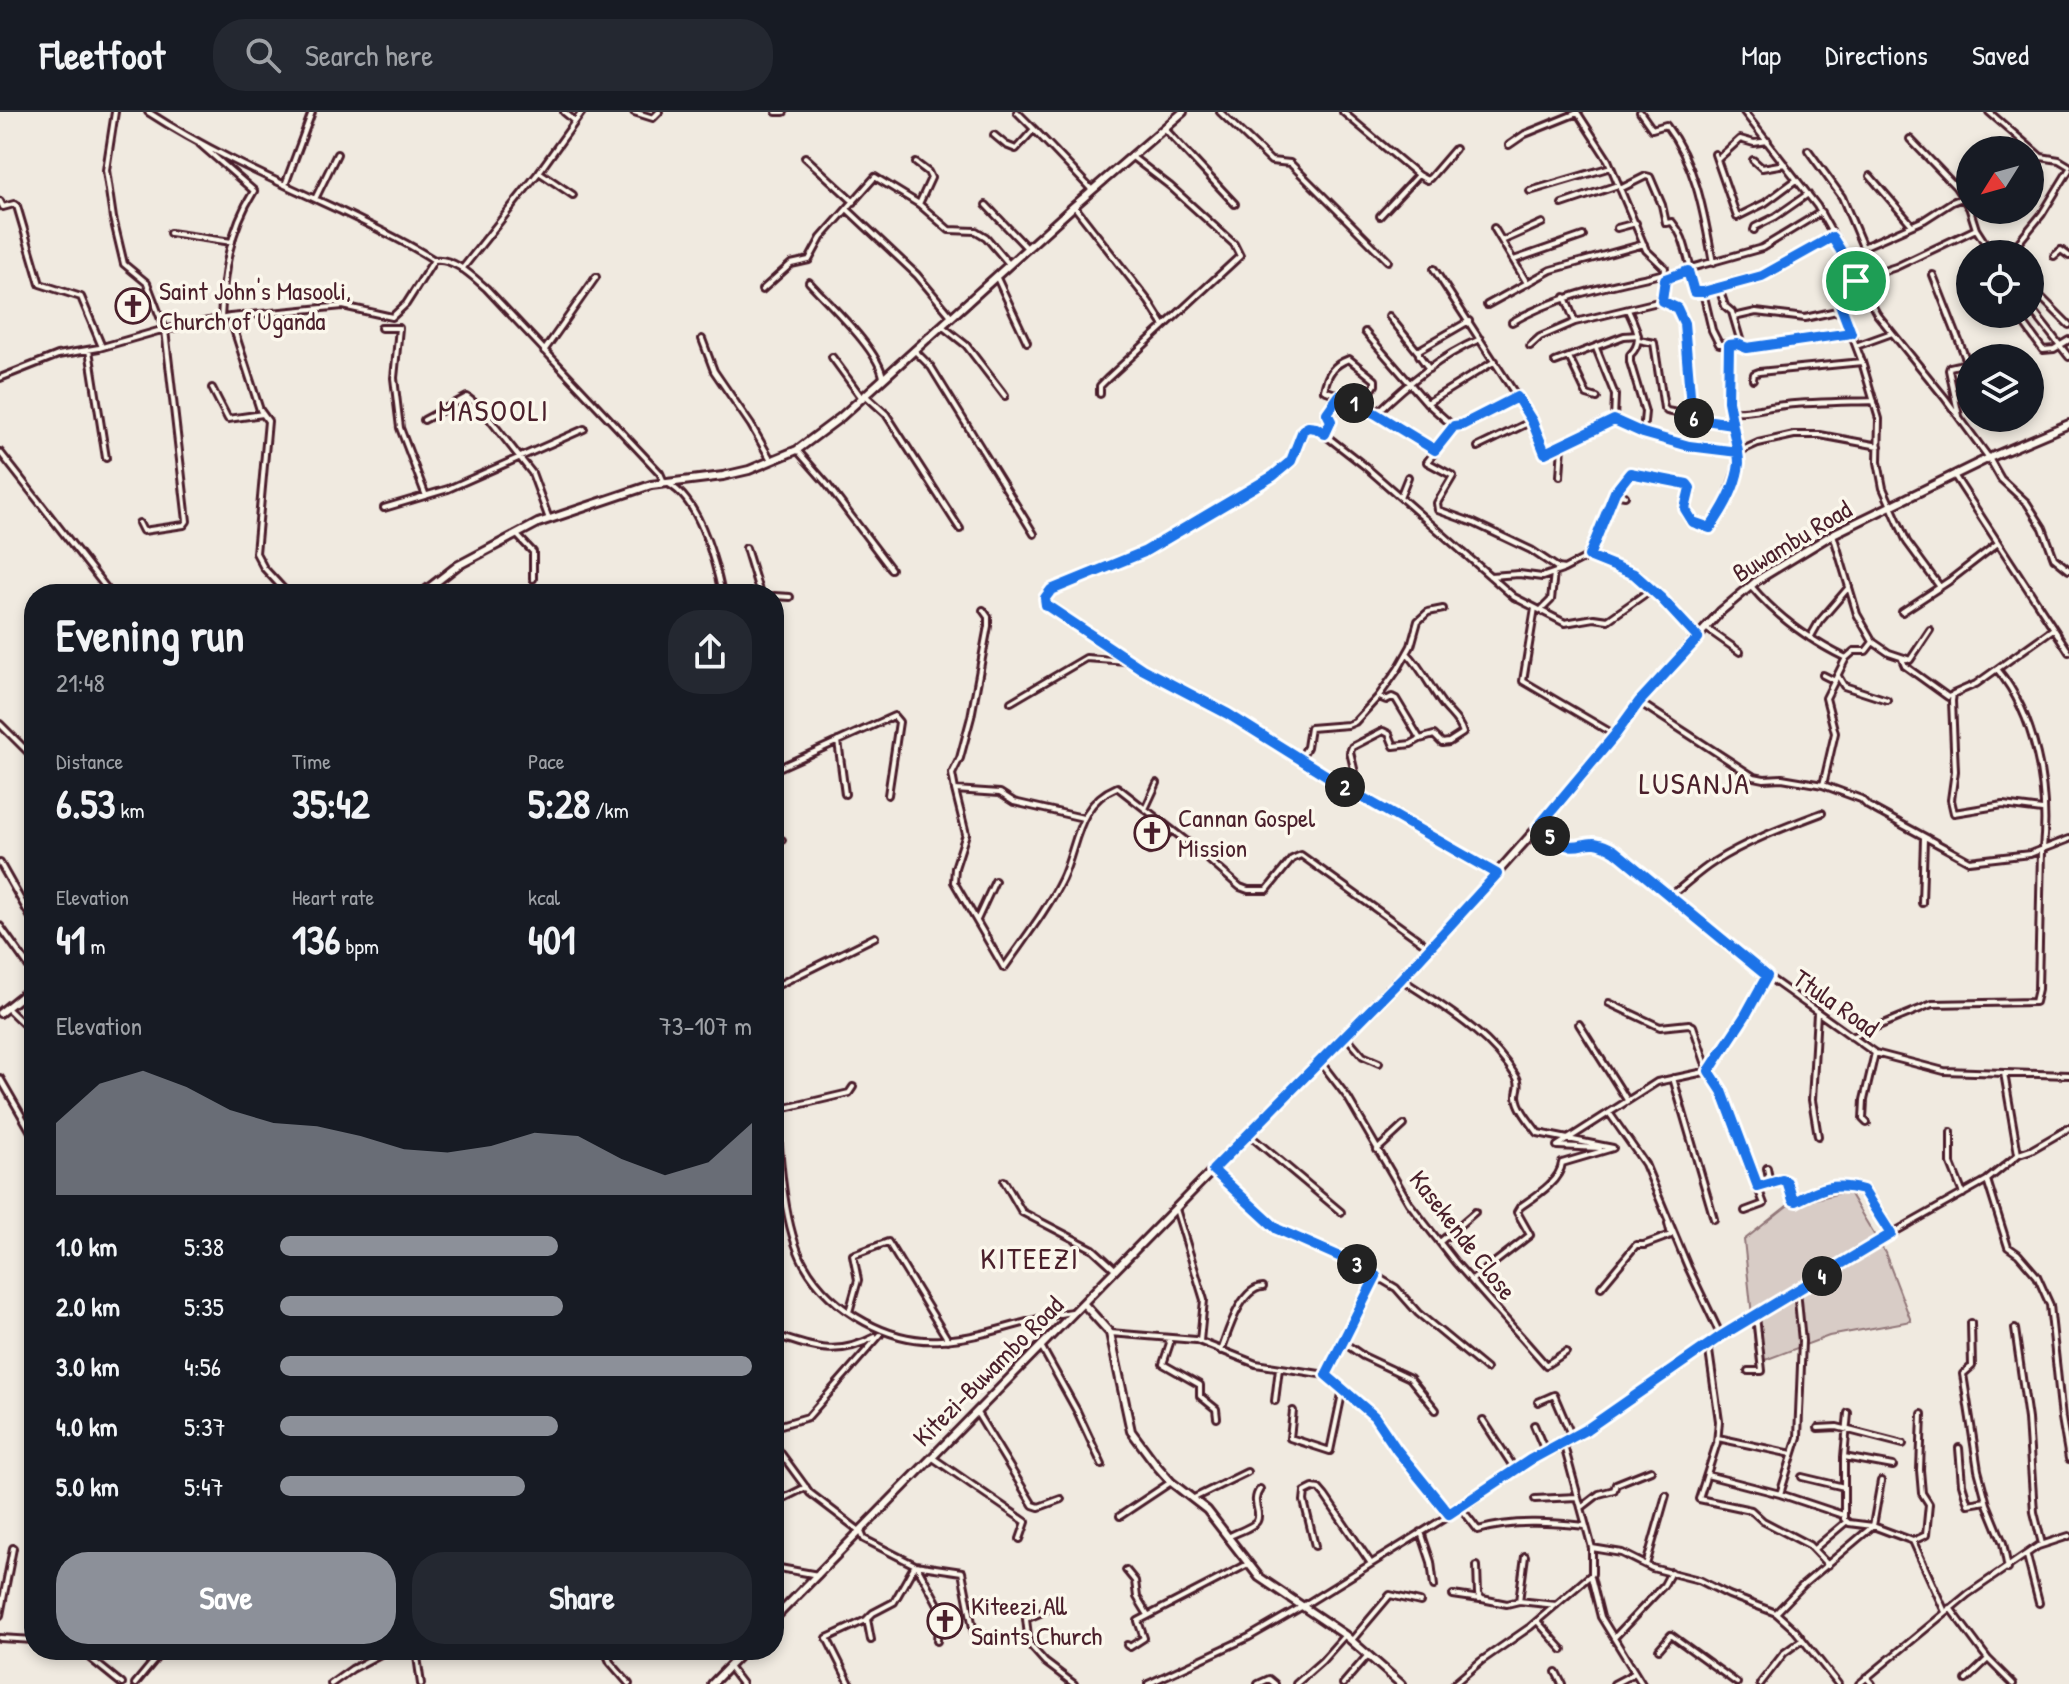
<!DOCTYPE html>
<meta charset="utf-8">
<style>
:root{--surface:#171b24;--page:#242831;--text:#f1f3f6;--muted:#9ea1a6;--line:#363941;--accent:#8c9099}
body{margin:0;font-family:"Patrick Hand",sans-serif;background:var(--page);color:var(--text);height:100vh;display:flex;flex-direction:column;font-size:30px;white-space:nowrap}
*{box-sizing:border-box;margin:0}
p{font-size:26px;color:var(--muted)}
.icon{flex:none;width:44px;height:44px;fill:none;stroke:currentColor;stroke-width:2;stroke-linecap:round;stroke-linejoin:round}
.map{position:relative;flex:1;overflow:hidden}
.details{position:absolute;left:24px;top:472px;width:760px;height:1076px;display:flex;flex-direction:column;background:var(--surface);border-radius:32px;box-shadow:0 4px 12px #0003}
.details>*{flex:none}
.needle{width:52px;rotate:233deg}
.buttons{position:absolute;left:1956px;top:24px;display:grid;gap:16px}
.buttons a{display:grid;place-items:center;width:88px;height:88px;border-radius:50%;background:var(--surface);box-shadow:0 4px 12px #0003;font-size:40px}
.pin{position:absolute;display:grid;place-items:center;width:68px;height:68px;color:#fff;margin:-34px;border:4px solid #fff;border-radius:50%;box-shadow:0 2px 8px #0007}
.km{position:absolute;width:40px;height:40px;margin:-20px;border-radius:50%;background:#222;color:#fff;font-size:22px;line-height:40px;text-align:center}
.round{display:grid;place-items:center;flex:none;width:84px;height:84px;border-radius:32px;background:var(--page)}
.summary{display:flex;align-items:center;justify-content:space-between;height:136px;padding:0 32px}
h1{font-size:44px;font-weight:700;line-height:60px}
.metrics{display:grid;grid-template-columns:repeat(3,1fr);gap:12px;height:136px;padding:8px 32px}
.metrics div{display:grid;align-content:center}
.metrics b{font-size:40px;font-weight:700}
.metrics small{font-size:22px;font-weight:400}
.metrics p{font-size:22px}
.chart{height:224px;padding:16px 32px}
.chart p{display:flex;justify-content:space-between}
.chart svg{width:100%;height:144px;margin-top:8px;fill:var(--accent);opacity:.7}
.button{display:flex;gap:16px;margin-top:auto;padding:16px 32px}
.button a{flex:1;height:92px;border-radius:32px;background:var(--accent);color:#fff;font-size:32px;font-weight:700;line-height:92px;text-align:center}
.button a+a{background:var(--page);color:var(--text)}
ul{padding:0 32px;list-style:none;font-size:26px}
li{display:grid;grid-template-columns:128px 96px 1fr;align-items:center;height:60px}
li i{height:20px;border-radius:10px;background:var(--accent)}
header{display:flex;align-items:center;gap:48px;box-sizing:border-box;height:112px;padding:0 40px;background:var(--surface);border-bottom:2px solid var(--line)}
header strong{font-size:38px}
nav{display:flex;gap:44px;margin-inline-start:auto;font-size:28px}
.search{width:560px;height:72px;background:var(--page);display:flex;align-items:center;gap:20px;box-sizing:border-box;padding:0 28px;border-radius:32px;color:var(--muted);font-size:30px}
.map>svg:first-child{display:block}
.green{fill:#d8ccc6;stroke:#917678;stroke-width:2}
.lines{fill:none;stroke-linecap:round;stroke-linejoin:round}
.street-casing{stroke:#4a1f2b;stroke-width:10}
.secondary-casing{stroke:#4a1f2b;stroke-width:12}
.street{stroke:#fbf7ec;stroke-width:4}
.secondary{stroke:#fbf7ec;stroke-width:6}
.route-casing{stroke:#fff;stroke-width:16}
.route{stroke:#1a73e8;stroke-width:10}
.labels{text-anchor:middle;stroke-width:7;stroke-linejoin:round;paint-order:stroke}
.poi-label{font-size:26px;fill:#4a1f2b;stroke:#fbf7ec;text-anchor:start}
.street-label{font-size:26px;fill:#4a1f2b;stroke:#fbf7ec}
.quarter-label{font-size:30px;letter-spacing:2px;fill:#4a1f2b;stroke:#fbf7ec}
</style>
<header>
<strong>Fleetfoot</strong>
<div class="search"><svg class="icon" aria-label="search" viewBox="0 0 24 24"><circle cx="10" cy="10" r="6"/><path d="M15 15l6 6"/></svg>Search here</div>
<nav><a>Map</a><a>Directions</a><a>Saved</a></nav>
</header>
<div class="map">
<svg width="2069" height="1572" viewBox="0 0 2069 1572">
<rect width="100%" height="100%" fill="#f0eae0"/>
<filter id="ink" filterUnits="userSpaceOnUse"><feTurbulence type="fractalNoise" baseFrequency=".0125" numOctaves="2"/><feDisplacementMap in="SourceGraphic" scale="16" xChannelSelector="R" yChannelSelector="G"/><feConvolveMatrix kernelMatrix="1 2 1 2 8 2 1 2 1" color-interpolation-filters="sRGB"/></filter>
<g filter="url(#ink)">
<!-- green -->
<path class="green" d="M1848,1079l37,62 26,68 -82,15 -72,27 -13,-123 43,-34z"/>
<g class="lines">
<defs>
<path id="street" d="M115,0l-9,58 7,48 11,46 23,19 18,47 22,191 -3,4 -41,6 -4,-8
M148,0c60,39 128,69 193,99 32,16 63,29 93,49 19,-3 38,16 52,28l174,185 4,9c35,13 51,79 58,112
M564,0l11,9
M634,0l19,6 6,-6
M776,0h8
M1017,0l17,17
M1220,0l51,49 19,2 98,98
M1343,0l75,63
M1577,0l31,48 38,90 19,18 -3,33
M1640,0l12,17 14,-4c31,41 38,89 47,138
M1744,0l73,94 60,108 68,84 44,60 12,21 26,24 16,25 11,30 15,12
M1989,0l52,45 18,3 10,6
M1164,16l71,76
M994,23l12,10 10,4 18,-20 58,61
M1910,27l46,48 14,22
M200,32l54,47c-25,39 -31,83 -33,128
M1509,33l16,-11 52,-21
M1808,38l34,47 21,50
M1715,42l22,63 28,-14 31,-23
M805,45l49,45
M1718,47l22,-20 14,4 14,-2
M1753,48l9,8 23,-4
M2030,50l11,-5
M916,51l12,9 3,6 -12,26
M539,60l34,23
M1870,64l42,49
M285,73l27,-73
M1620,77l26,-13 4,1 12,28 4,18 6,-1c13,15 13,29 19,46
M1530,79l81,-24
M315,87l22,-45
M0,89l3,6 11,-3 3,2 23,78 41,13 21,50
M1562,92l56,-19
M986,93l42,44
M1074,94l75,96 15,24
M848,98l69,65 35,42
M1970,98l6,19 16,25
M1380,104l38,-41 9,5 3,-2 25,-29
M1494,116l33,55
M1617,116l19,-5
M1754,118l1,-3 20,-10 33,-23
M170,121l62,9
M1502,129l40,-18
M2009,142l33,-40 27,-44
M2054,144l7,-6 8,6
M1514,148l69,-24
M462,157l77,-97 43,-60
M1434,157l89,137 22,47 56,-29 13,-4 29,13 46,13 49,6 20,-9 36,-8h26l59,11
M1856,157l1,-12 6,-10 61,-27 28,-18 18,-7
M1688,159l6,21h9l59,-16 70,-39
M1933,163l33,84 -3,5 -13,3 -1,3 10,46
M997,166l30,64
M1665,167l26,-11 71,-20 59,-36
M809,170c19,21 71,69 74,96
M1719,176l6,18 7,6 10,34
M762,178l29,-26 18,-4 12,-22 54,-61 44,27 30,26 27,1 10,6 23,27
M1703,180l9,38 7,14h18l10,4 104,-15
M1565,185l10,25 87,-21 15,7 7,15 8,95
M2042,186l27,27
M1487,193l64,-35 93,-26
M2030,195l39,50
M1628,198c7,16 17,31 2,45v7l15,50 -2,20
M2017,202l26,36 11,-1 15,-9
M1389,204l29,36
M230,205l30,93 8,11 -12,132 8,15 24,26
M1734,205l22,-5 49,6 36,-8
M1512,210c49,-28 98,-36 153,-49
M942,214l24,19 39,51
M381,216h18l-5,50 6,50 26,68
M1365,220l62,71 27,24 22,-8 41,-22
M702,227l12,32 37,54 20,35
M1639,228l15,3 10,65 3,3 65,13
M1530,234l10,-9 35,-15
M1856,234l36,-13
M1596,236l19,47 -1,25
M89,238l17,108
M914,238l17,17 103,167
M544,239l52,-74
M832,245l30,41
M1569,245l18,38 10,3
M1555,250l69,-26 14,-1
M1429,257l-10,-14v-5l50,-29
M0,266l58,-23 41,-7 59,-17 72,-14 113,-11 49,11 14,-13 28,-44
M1753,267l1,-5 5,-2 103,-10
M212,276l16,31 35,-5
M1100,282v-8l7,-7 133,-123 -6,-12 -64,-58 -39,-30
M865,283l21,19 74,115
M1338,283l-14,-5c4,-17 9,-25 25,-31l26,21v5l-14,22
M1427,291l68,-42
M1729,299c22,2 35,-4 56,-6 30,-3 59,-3 89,-4
M1376,302c31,-30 64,-58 104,-75
M424,308l43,-23 13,10 52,66 17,46
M1454,315l-27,35 26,14 -16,27 1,7 36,13 57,27 27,18 6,1 25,-13
M1325,322l6,-13 -4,-8 12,-17 37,18 59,36
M1478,335l54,-26
M797,338l29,33 65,86
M0,340l111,142
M1954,363l115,177
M1560,364l2,-30
M1614,382l11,2
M1400,385l8,-20
M384,396l64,-19 136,-60
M516,422l17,18v27
M746,436l14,46
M1490,464l29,-2 23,3 20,-7
M1751,474c26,31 58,54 95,72
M1940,475l-33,-45 -24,-54 -5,-26 1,-43 -17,-57 -25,-66 22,-17 37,-12 80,-38
M722,480l23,2
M774,484l16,1
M1535,496l-12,73 92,54
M983,498l5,7v9l-17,91 -11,41 -8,16 3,16 45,3 14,9 69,16
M1541,498l10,-10 3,-27
M1902,500l47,-31 49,-38
M1706,516l34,24
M1697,526l-27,-32 -36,-32 -45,-18 26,-64 13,-18 59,10 3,4 -5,21 8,13 18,5 16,-30 12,-35 -11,-61 1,-56
M1810,526l9,-16 30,-35
M1873,530l16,11 21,7 20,-30
M1902,547l3,7 43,31 5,-2
M1997,557c39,47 52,120 46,180
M1823,563l12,6
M1838,564l6,10 43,14
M1379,585l7,3 6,-3 4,2 24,40 14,-4 8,8 7,-1 14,-9c-4,-14 -15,-20 -22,-31 -12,-17 -20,-35 -34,-49
M1011,590l75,-44 41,3
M1639,590l115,75 10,2 18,-1 41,7 12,-52 -9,-35 20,-40 8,-7h12l7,-9 -16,-28 -24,-80
M0,612l34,34
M838,629l7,53
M1300,647l7,-12 3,-19 38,-3 7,-3 23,-25 20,-28 13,-23 7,-25 10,-9 15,-3
M774,658l120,-54 5,6 -11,73
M1823,673l38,14 7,7 101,55 61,-7 39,-15
M955,678l11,44 -11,34 -1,14 50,86c20,-29 43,-58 58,-89 16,-34 14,-75 55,-92l78,61 45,39 8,3h19l25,-31 9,-4 129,93
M1353,680l3,-15 -6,-25 2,-5 31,-16 6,3 5,12 17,-2 9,-5
M1145,697l12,-26
M2042,698l-39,-5 -49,8 -3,-13 4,-29 -3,-70 1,-7 23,-10 77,-55
M1538,715c8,6 17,16 27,18 21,5 22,-11 50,6l152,125 108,77 69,18 125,4
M774,730l8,-2
M1149,739l23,-21
M0,751l34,60
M1497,762l-144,-82 -125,-78 -86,-45 -96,-64 -1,-7 6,-8 93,-38 129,-76 18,-15 12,-31 5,-3 8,1 50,39 148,130 51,26 29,-5 14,2 44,-31
M1669,785c15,-11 29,-25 45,-35 33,-21 71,-35 108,-49
M1922,791l2,-65
M977,808l18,-39
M0,814l34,48
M1401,867c42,28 89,54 116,99 4,8 0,10 0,18 1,13 14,27 21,37l75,15 -51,15c-2,19 -28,34 -42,44l-3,5 13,23 -58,45
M774,875l101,-50
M1609,891l51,24 29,-3 4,2 14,42 15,23 42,113 -19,7
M8,897l26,25
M1817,901l-5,87 6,36
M1579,912l48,76
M1345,923l18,21 16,7
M1852,925l80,-33 103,-2 3,-13 3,-138
M1319,948l29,38 61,105 46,59 91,103 20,-13
M2004,961l14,81
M0,966l34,59
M774,966c5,52 5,141 30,186 14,25 37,45 61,58 24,13 49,20 76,18 45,-2 87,-22 131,-28
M1673,966l41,141
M777,998l72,-17 4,-6
M1610,1002l35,50 43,103 33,69
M1867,1011l-4,-4 1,-19 11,-47
M1951,1020v32l12,30
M1248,1022l93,78
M1600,1036l-43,-2 100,-64 52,-11 36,-55 22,-40
M1377,1038l27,-25
M1767,1056l3,16
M1213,1058l64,59 75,33 44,26 22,25 68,56
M1987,1068l21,67 10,7 19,22 13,29 12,113 7,41
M1004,1069l18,31 71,37 23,21
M1758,1075l24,-7 5,2 6,18 3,1c24,-12 40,-19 67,-11l28,44
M1176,1097l28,91 -4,41
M1440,1130l35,-30
M1601,1175l35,-42h8l27,-10 -3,-12
M849,1200l9,-32 -5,-25 35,-13 60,98
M1971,1211l1,43 -9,8 15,96 9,34 16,39 5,26
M2015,1217l13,90 6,93 8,32
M1110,1221l86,7 60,24 70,11 48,41 23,34 52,64
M774,1223c39,12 61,23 101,2
M1168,1227l2,4 -7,21 37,21v11l16,13 1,9
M1344,1231l19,13 47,22 26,32
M1708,1232l11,77 -2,22 -18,56 52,11 12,11 46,24 19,20
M1041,1234l36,65 25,54
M1221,1239c7,-18 19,-63 42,-64
M1748,1259h14l-6,-55
M1327,1262l49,-98
M1275,1289l4,-33
M1538,1290l16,-7 18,42
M1293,1299l-3,27 40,13 13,-62
M977,1301l56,92 6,2 22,-8
M1848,1301l-4,44v62l5,4 24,3 40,15 32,71
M1483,1308l33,51
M1534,1313l11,26
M774,1315l34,-10 72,-82
M1818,1316l19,-1 66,17
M1718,1326l74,16
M774,1332l36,49 51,39 3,7 51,26 47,7 12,61 55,11 16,18 29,22
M1959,1336l3,36 6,20 18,-3
M1844,1345l49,9
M933,1346l93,64 -6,17
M1707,1363l73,19 63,21
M1802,1365l42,10
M1780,1382l18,-57 4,-96 -5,-51
M1194,1386l53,-26
M1535,1387l42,-2
M774,1391l32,-16
M1461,1396l17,22c35,-10 71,-8 107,-4
M1581,1396l18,-14 15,-4 2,-6 35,-14
M1120,1404l51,-34
M1421,1420l10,30 3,24
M1228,1425c7,-4 26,-10 29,-16 5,-10 -7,-18 3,-32
M1913,1429l13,-6 3,-31 -7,-11 -2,-23 2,-56
M1315,1434l-11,-45 1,-9 8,-4 6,1 6,7 45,66
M1592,1436l30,5 30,15 47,12 30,15 47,18 19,17 43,54
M1814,1437l32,-27
M2027,1444l12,47
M1646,1453l20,-70
M917,1454l22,40 -2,35
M1477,1454l1,28 4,5 25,5 12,-3 37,4
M774,1455l44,8
M1126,1458l9,11 2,16 11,18
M1591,1465l10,40 41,67
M1453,1483l27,4
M1519,1489l6,-45
M1950,1496l38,51 25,25
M1776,1501l27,-28 70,-59 8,-45
M0,1503l13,-67
M1537,1509l26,29
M0,1526l34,2
M1614,1526l50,-53 7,-13
M871,1528l-4,-21 6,-6 21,-11 21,-37
M1352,1528l38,-45 30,7
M1029,1532l-3,-25 19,-8
M1127,1533l3,2 14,-9 -6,-17 110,-57
M1659,1537l12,-14 66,48
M80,1538l42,34
M416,1538l5,34
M605,1538l5,12 19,22
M733,1538l6,7
M729,1555l13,17
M1556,1560l6,12
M1866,1565l6,7
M1966,1568l22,-21
M135,1572l28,-34
M331,1572l21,-15 36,-19
M850,1572l-23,-46 39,-18
M1148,1572l101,-47 54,-31 158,-98 69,-48 57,-31 134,-93 170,-102 96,-54 32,-26 12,-4 38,-22
M1258,1572l11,-5 6,5
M1296,1572l26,-23 23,-26
M1343,1572l24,-28
M1454,1572l27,-23 49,-34 62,-53v-26l-29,-106
M1614,1572l19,-10
M1760,1572l24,-31 18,-13
M1859,1572l109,-90 70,-48 31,-10"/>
<path id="secondary" d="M421,482l36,-28 81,-43 113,-38 72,-9 26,-6 48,-20 44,-33 233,-211 109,-94
M0,901l34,-27
M1083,1191l27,30 21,98 26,35 14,16 36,28 52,67 86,58 56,49
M774,1507l656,-671 108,-121 77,-92 24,-33 82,-91 38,-32 74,-45 156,-76 80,-34
M712,1572l33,-34"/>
</defs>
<!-- street casing -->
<use href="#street" class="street-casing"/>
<!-- secondary casing -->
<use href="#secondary" class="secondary-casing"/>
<!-- street -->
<use href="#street" class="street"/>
<!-- secondary -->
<use href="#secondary" class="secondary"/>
</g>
</g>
<g class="lines" filter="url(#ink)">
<defs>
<path id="route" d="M1856,169l-19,15 14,37 -104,15 -10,-4 -8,1 -1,56 10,51 -49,-6 -46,-13 -29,-13 -69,33 -13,-32 -15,-24 -55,28 -8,1 -19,24 -59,-36 -37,-18 -12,17 4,8 -6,13 -9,-6 -8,-1 -5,3 -12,31 -18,15 -129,76 -93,38 -6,8 1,7 96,64 86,45 125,78 144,82 -96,105 -188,191 64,59 75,33 24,14 -50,99 48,41 23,34 52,64 81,-54 57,-31 134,-93 170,-102 -28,-44c-30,-8 -41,-2 -67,11l-3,-1 -6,-18 -5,-2 -24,7 -36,-96 -13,-20 36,-55 22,-40 -152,-125c-28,-17 -29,-1 -50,-6 -10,-2 -19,-12 -27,-18l77,-92 24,-33 59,-64 -37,-40 -27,-24 -45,-18 26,-64 15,-19 57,11 3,4 -5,21 8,13 17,6c12,-17 27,-43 29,-65 0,-12 -5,-27 -7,-39l-40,-6 -8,-95 -7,-15 -15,-7 3,-22 23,-8 6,21h9l59,-16 70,-39 27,42 -3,2"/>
</defs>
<!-- route casing -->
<use href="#route" class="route-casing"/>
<!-- route -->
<use href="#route" class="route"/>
</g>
<!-- icons -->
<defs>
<symbol id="church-ring" viewBox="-11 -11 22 22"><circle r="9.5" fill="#fbf7ec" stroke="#4a1f2b" stroke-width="1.5"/><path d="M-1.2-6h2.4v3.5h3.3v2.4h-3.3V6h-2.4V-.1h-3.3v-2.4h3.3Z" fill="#4a1f2b"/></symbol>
</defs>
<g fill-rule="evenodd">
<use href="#church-ring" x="113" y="174" width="40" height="40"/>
<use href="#church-ring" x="1132" y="701" width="40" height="40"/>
<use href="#church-ring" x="925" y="1489" width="40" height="40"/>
</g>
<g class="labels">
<!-- poi labels -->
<g class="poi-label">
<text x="159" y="188">Saint John's Masooli,<tspan x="159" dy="30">Church of Uganda</tspan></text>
<text x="1178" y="715">Cannan Gospel<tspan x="1178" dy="30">Mission</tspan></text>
<text x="971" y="1503">Kiteezi All<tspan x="971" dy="30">Saints Church</tspan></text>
</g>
<!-- street labels -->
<g class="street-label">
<text transform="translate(1792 429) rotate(-31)" y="9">Buwambu Road</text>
<text transform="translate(1836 891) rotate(35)" y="9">Ttula Road</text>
<text transform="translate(1463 1123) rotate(52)" y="9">Kasekende Close</text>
<text transform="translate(988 1259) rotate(-45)" y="9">Kitezi-Buwambo Road</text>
</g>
<!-- quarter labels -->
<g class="quarter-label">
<text x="494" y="309">MASOOLI</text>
<text x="1695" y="682">LUSANJA</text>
<text x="1030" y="1157">KITEEZI</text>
</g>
</g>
</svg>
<div class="buttons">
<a><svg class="needle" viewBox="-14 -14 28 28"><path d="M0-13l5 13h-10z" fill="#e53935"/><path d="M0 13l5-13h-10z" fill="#9ea1a6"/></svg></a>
<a><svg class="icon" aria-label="locate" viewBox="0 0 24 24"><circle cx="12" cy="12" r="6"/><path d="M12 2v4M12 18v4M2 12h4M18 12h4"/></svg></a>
<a><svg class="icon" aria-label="layers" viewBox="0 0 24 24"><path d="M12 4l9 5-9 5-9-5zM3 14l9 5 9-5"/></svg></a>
</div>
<div class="pin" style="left:1856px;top:169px;background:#1e9e55"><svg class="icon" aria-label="arrive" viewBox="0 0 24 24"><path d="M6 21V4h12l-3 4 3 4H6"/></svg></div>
<b class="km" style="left:1354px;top:291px">1</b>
<b class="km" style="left:1345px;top:675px">2</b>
<b class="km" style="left:1357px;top:1152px">3</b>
<b class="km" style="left:1822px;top:1164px">4</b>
<b class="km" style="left:1550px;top:724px">5</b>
<b class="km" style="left:1694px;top:306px">6</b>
<section class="details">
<div class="summary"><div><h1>Evening run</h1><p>21:48</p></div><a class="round"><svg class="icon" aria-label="share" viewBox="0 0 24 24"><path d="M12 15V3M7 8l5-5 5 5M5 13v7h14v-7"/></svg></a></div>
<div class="metrics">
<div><p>Distance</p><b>6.53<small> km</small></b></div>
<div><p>Time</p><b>35:42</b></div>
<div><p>Pace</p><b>5:28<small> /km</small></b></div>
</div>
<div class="metrics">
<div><p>Elevation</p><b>41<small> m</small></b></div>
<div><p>Heart rate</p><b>136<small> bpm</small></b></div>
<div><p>kcal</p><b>401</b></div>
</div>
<div class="chart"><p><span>Elevation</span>73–107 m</p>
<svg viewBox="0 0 160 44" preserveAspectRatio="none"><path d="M0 44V22L10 10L20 6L30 11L40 18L50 22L60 23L70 26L80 30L90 31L100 29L110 25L120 26L130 33L140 38L150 34L160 22V44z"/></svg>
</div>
<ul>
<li><b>1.0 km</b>5:38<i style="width:59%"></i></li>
<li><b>2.0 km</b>5:35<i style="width:60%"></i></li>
<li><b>3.0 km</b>4:56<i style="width:100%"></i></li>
<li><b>4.0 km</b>5:37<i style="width:59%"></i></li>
<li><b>5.0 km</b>5:47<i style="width:52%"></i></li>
</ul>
<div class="button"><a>Save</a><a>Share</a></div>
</section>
</div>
